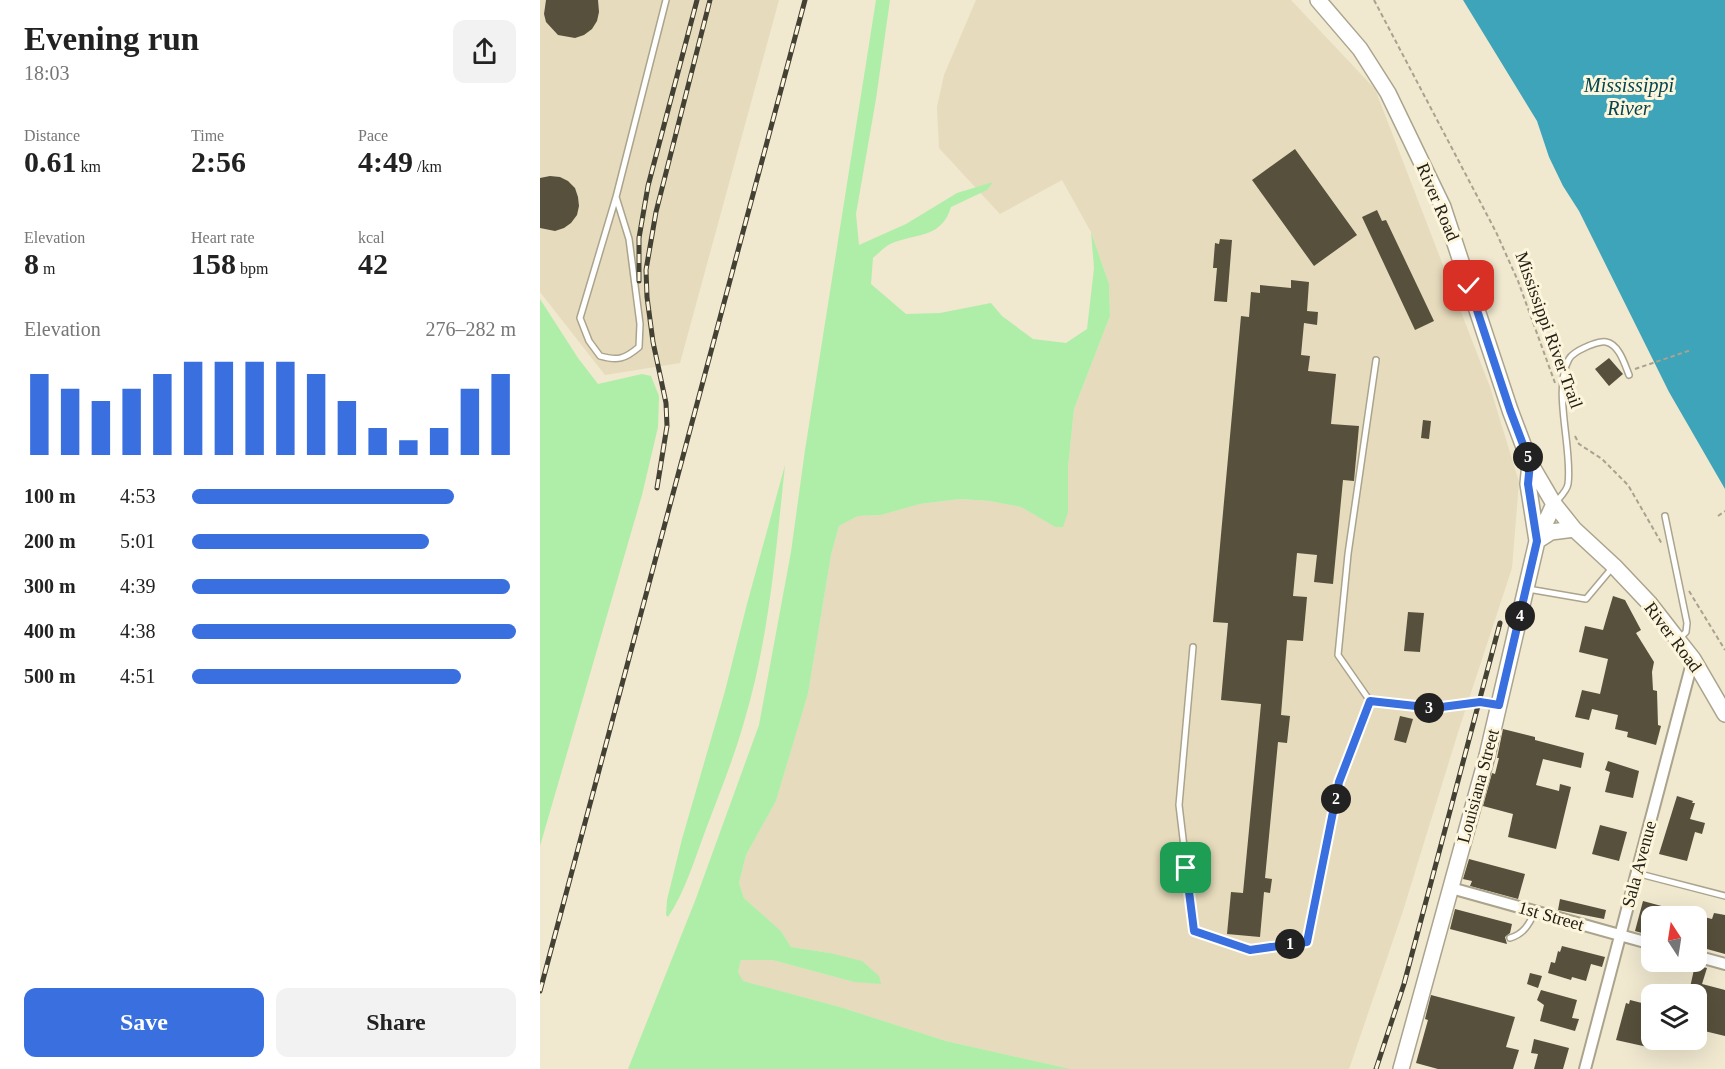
<!DOCTYPE html>
<meta charset="utf-8">
<style>
:root{--surface:#fff;--page:#f2f2f2;--text:#222;--muted:#767676;--accent:#396fde}
body{margin:0;font-family:Georgia,serif;background:var(--page);color:var(--text);height:100vh;display:flex;flex-direction:column;font-size:22px;white-space:nowrap}
*{box-sizing:border-box;margin:0}
p{font-size:20px;color:var(--muted)}
.icon{flex:none;width:33px;height:33px;fill:none;stroke:currentColor;stroke-width:2;stroke-linecap:round;stroke-linejoin:round}
.map{position:relative;flex:1;overflow:hidden}
.details{display:flex;flex-direction:column;background:var(--surface);width:540px}
.details>*{flex:none}
.needle{width:39px;rotate:348deg}
.buttons{position:absolute;left:1101px;top:906px;display:grid;gap:12px}
.buttons a{display:grid;place-items:center;width:66px;height:66px;border-radius:12px;background:var(--surface);box-shadow:0 6px 24px #0002;font-size:30px}
.pin{position:absolute;display:grid;place-items:center;width:51px;height:51px;color:#fff;margin:-26px;border-radius:12px;box-shadow:0 3px 9px #0006}
.km{position:absolute;width:30px;height:30px;margin:-15px;border-radius:50%;background:#222;color:#fff;font-size:16px;line-height:30px;text-align:center}
.round{display:grid;place-items:center;flex:none;width:63px;height:63px;border-radius:12px;background:var(--page)}
.summary{display:flex;align-items:center;justify-content:space-between;height:102px;padding:0 24px}
h1{font-size:33px;font-weight:700;line-height:45px}
.figures{display:grid;grid-template-columns:repeat(3,1fr);gap:9px;height:102px;padding:6px 24px}
.figures div{display:grid;align-content:center}
.figures b{font-size:30px;font-weight:700}
.figures small{font-size:16px;font-weight:400}
.figures p{font-size:16px}
.chart{height:168px;padding:12px 24px}
.chart p{display:flex;justify-content:space-between}
.chart svg{width:100%;height:108px;margin-top:6px;stroke:var(--accent);stroke-width:6}
.cta{display:flex;gap:12px;margin-top:auto;padding:12px 24px}
.cta a{flex:1;height:69px;border-radius:12px;background:var(--accent);color:#fff;font-size:24px;font-weight:700;line-height:69px;text-align:center}
.cta a+a{background:var(--page);color:var(--text)}
ul{padding:0 24px;list-style:none;font-size:20px}
li{display:grid;grid-template-columns:96px 72px 1fr;align-items:center;height:45px}
li i{height:15px;border-radius:8px;background:var(--accent)}
main{display:flex;flex:1;min-height:0}
.map>svg:first-child{display:block}
.built{fill:#e6dbbc}
.green{fill:#afeea8}
.water{fill:#3da4b9}
.building{fill:#57503c}
.lines{fill:none;stroke-linecap:round;stroke-linejoin:round}
.service-casing{stroke:#aba48d;stroke-width:8}
.minor-casing{stroke:#aba48d;stroke-width:14}
.secondary-casing{stroke:#aba48d;stroke-width:18}
.path{stroke:#a8a28f;stroke-width:2;stroke-dasharray:4.5 3;stroke-linecap:butt}
.service{stroke:#fff;stroke-width:5}
.minor{stroke:#fff;stroke-width:10}
.secondary{stroke:#fff;stroke-width:15}
.rail-casing{stroke:#434034;stroke-width:5}
.rail{stroke:#fdf5dc;stroke-width:3;stroke-dasharray:9;stroke-linecap:butt}
.route-casing{stroke:#fff;stroke-width:12}
.route{stroke:#396fde;stroke-width:8}
.labels{text-anchor:middle;stroke-width:6;stroke-linejoin:round;paint-order:stroke}
.street-label{font-size:18px;fill:#222017;stroke:#fdf5dc}
.water-label{font-size:20px;font-style:italic;fill:#044550;stroke:#fdf5dc}
</style>
<main>
<section class="details">
<div class="summary"><div><h1>Evening run</h1><p>18:03</p></div><a class="round"><svg class="icon" aria-label="share" viewBox="0 0 24 24"><path d="M12 15V3M7 8l5-5 5 5M5 13v7h14v-7"/></svg></a></div>
<div class="figures">
<div><p>Distance</p><b>0.61<small> km</small></b></div>
<div><p>Time</p><b>2:56</b></div>
<div><p>Pace</p><b>4:49<small> /km</small></b></div>
</div>
<div class="figures">
<div><p>Elevation</p><b>8<small> m</small></b></div>
<div><p>Heart rate</p><b>158<small> bpm</small></b></div>
<div><p>kcal</p><b>42</b></div>
</div>
<div class="chart"><p><span>Elevation</span>276–282 m</p>
<svg viewBox="0 0 160 44" preserveAspectRatio="none"><path d="M5 44V11M15 44V17M25 44V22M35 44V17M45 44V11M55 44V6M65 44V6M75 44V6M85 44V6M95 44V11M105 44V22M115 44V33M125 44V38M135 44V33M145 44V17M155 44V11"/></svg>
</div>
<ul>
<li><b>100 m</b>4:53<i style="width:81%"></i></li>
<li><b>200 m</b>5:01<i style="width:73%"></i></li>
<li><b>300 m</b>4:39<i style="width:98%"></i></li>
<li><b>400 m</b>4:38<i style="width:100%"></i></li>
<li><b>500 m</b>4:51<i style="width:83%"></i></li>
</ul>
<div class="cta"><a>Save</a><a>Share</a></div>
</section>
<div class="map">
<svg width="1185" height="1069" viewBox="0 0 1185 1069">
<rect width="100%" height="100%" fill="#f0e8cf"/>
<!-- built -->
<path class="built" d="M0,0h239l-99,363 -75,12 -65,-83z
M436,0h315l84,89 115,298 29,95 -7,86 -52,158 -58,188 -53,155h-278l-125,-28 -106,-34 -98,-26 -4,-9 3,-12h31l82,22 -24,-29 -39,-6 -10,-16 -37,-33 -5,-15 7,-28 30,-54 32,-107 23,-139 8,-29 19,-10 23,-1 39,-11 40,-5 29,2 32,6 34,20 13,-15v-44l6,-59 36,-93 -1,-32 -18,-52 -29,-52 -62,34 -61,-66 -2,-41 7,-32z"/>
<!-- green -->
<path class="green" d="M336,0h14l-14,99 -20,115 3,31 47,-21 51,-31 36,-11 -6,8 -36,17c-9,30 -31,26 -56,35 -8,2 -16,11 -22,16l-2,26 35,30 34,-1 51,-10 11,13 31,23 33,4 21,-14 7,-61 -3,-36 18,52 1,32 -36,93 -6,59v44l-5,15h-8l-34,-20 -32,-6 -29,-2 -40,5 -39,11 -23,1 -19,10 -8,29 -23,139 -32,107 -30,54 -7,28 5,15 37,33 10,16 39,6 32,8 17,15 2,8 -27,-2 -82,-22h-31l-3,12 5,9 97,26 106,34 125,28h-443l67,-168 64,-176 32,-173 14,-102z
M0,299l38,59 20,26 44,-10 9,2 8,20 -1,31 -16,68 -102,351z
M245,465c-9,85 -16,174 -41,257 -10,36 -25,72 -38,107 -11,29 -21,63 -38,88l-2,-2 1,-15 15,-61 43,-148 22,-87z"/>
<!-- water -->
<path class="water" d="M923,0h262v489l-56,-97 -90,-181 -16,-25 -14,-29 -12,-36z"/>
<!-- building -->
<path class="building" d="M6,0h52l1,12 -2,9 -5,8 -8,6 -9,3 -17,-3 -12,-13 -2,-8z
M755,149l62,86 -43,31 -62,-86z
M10,176l10,1 8,4 7,7 3,9 1,9 -2,9 -6,8 -7,5 -9,3 -15,-3v-50z
M837,210l5,11 4,-1 48,101 -19,9 -53,-113z
M680,239l12,1 -5,62 -13,-1 3,-33h-4l2,-25 4,1z
M751,280l18,2 -2,29 11,1 -1,13 -13,-2 -3,32 9,1 -2,15 28,3 -5,50 28,2 -5,55 -11,-1 -10,104 -19,-2 3,-27 -20,-2 -4,43 14,1 -4,44 -16,-1 -6,75 9,1 -3,27 -9,-1 -13,136 7,1 -2,14 -6,-1 -4,45 -33,-3 4,-42 12,1 18,-189 -40,-4 7,-77 -15,-1 28,-306 8,1 2,-25 9,1v-8l31,3z
M1069,358l14,16 -14,12 -14,-17z
M883,420l8,1 -2,18 -8,-1z
M1073,596l12,4 16,30 -5,3 18,29 -2,10 1,18 4,1 1,34 3,1 -5,19 -29,-8 1,-5 -13,-3 3,-14 -26,-6 -3,11 -14,-3 7,-27 18,4 8,-35 -29,-7 6,-26 18,4z
M868,612l16,1 -4,39 -16,-1z
M860,716l13,3 -7,24 -12,-3z
M963,729l32,8v3l49,13 -3,15 -38,-9 -7,26 23,6 1,-7 11,3 -15,62 -48,-12 5,-23 -30,-8 9,-33 3,1 4,-16h-2z
M1068,761l31,10 -6,27 -28,-6 5,-20 -5,-2z
M1137,796l16,5 -1,2h3l-5,16 15,4 -3,11 -7,-2 -8,29 -28,-7z
M1060,825l27,7 -8,29 -27,-7z
M929,859l56,15 -7,25 -48,-13 2,-5 -9,-2z
M1020,899l46,11 -2,9 -46,-9z
M1103,901l48,13 -1,2h-38v20l-17,-5z
M915,909l57,15 -2,9 -5,4 2,7 -57,-15z
M1174,913l11,2v39l-29,-8v-31l16,4z
M1022,946l43,11 -3,10 -11,-3 -5,17 -14,-4 -1,3 -23,-7 3,-11 4,1 3,-12 2,1z
M1155,965l12,3 -5,16 23,6v46l-29,-7v-35l-7,-2z
M990,973l12,3 -4,12 -11,-4z
M1001,990l36,10 -5,18 7,1 -4,12 -35,-10 4,-16 -7,-5z
M891,995l84,22 -9,30 13,3 -6,19h-75l-22,-6 12,-43 -3,-1z
M1090,1000l16,4 -4,16 10,2v26l-36,-8 10,-37 3,1z
M994,1039l35,9 -6,21h-29l4,-15 -7,-1z"/>
<g class="lines">
<defs>
<path id="service" d="M76,197l13,42 11,85 -1,23c-14,12 -21,14 -39,9l-11,-15 -9,-23 36,-121 50,-197
M1015,503c5,-6 12,-12 13,-19 5,-34 -16,-95 1,-125 4,-7 13,-10 19,-13 6,-2 12,-5 18,-4 13,2 19,23 23,33
M1125,516l22,107 -1,9 -7,7
M988,589l58,10 26,-31
M653,647l-14,158 15,126 56,19 57,-8 32,-160 31,-81 64,7 46,-6 17,3
M830,701l-32,-46 10,-101 28,-194
M1096,873l89,23
M970,938c14,-4 19,-14 25,-26"/>
<path id="minor" d="M911,888l201,56
M1156,956l29,8
M1045,1069l108,-410"/>
<path id="secondary" d="M778,0l42,49 28,44 55,114 67,203 20,53 24,41 20,25 40,37 36,38 28,36 15,19 32,55
M990,463l-2,21 9,57 14,-9 23,-3
M861,1069l86,-313 50,-215 17,-37"/>
</defs>
<!-- service casing -->
<use href="#service" class="service-casing"/>
<!-- minor casing -->
<use href="#minor" class="minor-casing"/>
<!-- secondary casing -->
<use href="#secondary" class="secondary-casing"/>
<!-- path -->
<path class="path" d="M834,0l122,232 22,49 37,102
M1095,369l56,-19
M1035,436l4,8 23,15 26,26 34,59
M1178,516l7,-5
M1149,591l36,59"/>
<!-- service -->
<use href="#service" class="service"/>
<!-- minor -->
<use href="#minor" class="minor"/>
<!-- secondary -->
<use href="#secondary" class="secondary"/>
<defs>
<path id="rail" d="M99,281v-43l9,-52 49,-186
M117,488l10,-62 -1,-23 -13,-61 -6,-45 -1,-27 10,-58 54,-212
M0,991l265,-991
M836,1069l28,-85 96,-361"/>
</defs>
<!-- rail casing -->
<use href="#rail" class="rail-casing"/>
<!-- rail -->
<use href="#rail" class="rail"/>
</g>
<g class="lines">
<defs>
<path id="route" d="M646,868l8,63 56,19 57,-8 32,-160 31,-81 64,7 46,-6 19,3 38,-164 -9,-57 2,-21 -20,-53 -41,-124"/>
</defs>
<!-- route casing -->
<use href="#route" class="route-casing"/>
<!-- route -->
<use href="#route" class="route"/>
</g>
<g class="labels">
<!-- street labels -->
<g class="street-label">
<text transform="translate(898 202) rotate(67)" y="6">River Road</text>
<text transform="translate(1009 330) rotate(70)" y="6">Mississippi River Trail</text>
<text transform="translate(1133 637) rotate(53)" y="6">River Road</text>
<text transform="translate(938 786) rotate(-75)" y="6">Louisiana Street</text>
<text transform="translate(1099 864) rotate(-75)" y="6">Sala Avenue</text>
<text transform="translate(1011 916) rotate(16)" y="6">1st Street</text>
</g>
<!-- water labels -->
<g class="water-label">
<text x="1089" y="92">Mississippi<tspan x="1089" dy="23">River</tspan></text>
</g>
</g>
</svg>
<div class="buttons">
<a><svg class="needle" viewBox="-14 -14 28 28"><path d="M0-13l5 13h-10z" fill="#e53935"/><path d="M0 13l5-13h-10z" fill="#767676"/></svg></a>
<a><svg class="icon" aria-label="layers" viewBox="0 0 24 24"><path d="M12 4l9 5-9 5-9-5zM3 14l9 5 9-5"/></svg></a>
</div>
<div class="pin" style="left:646px;top:868px;background:#1e9e55"><svg class="icon" aria-label="arrive" viewBox="0 0 24 24"><path d="M6 21V4h12l-3 4 3 4H6"/></svg></div>
<div class="pin" style="left:929px;top:286px;background:#d93025"><svg class="icon" aria-label="check" viewBox="0 0 24 24"><path d="M5 12l5 5 9-10"/></svg></div>
<b class="km" style="left:750px;top:944px">1</b>
<b class="km" style="left:796px;top:799px">2</b>
<b class="km" style="left:889px;top:708px">3</b>
<b class="km" style="left:980px;top:616px">4</b>
<b class="km" style="left:988px;top:457px">5</b>
</div>
</main>
